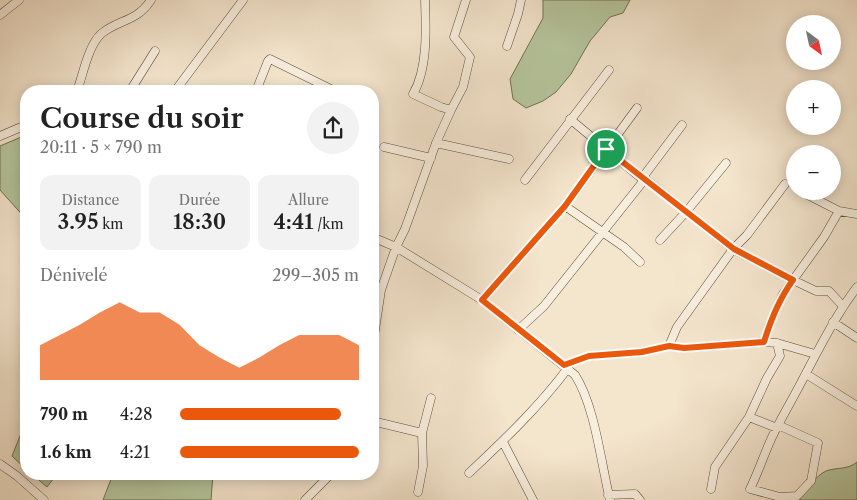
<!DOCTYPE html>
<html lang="fr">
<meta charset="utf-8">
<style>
:root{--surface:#fff;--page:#f2f2f2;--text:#222;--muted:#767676;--accent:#ea580c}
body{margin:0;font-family:"Libre Caslon Text",serif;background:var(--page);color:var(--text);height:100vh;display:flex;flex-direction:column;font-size:19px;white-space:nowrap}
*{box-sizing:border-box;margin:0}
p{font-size:16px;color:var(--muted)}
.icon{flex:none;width:28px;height:28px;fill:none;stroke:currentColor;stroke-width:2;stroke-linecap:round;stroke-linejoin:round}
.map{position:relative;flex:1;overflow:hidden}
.side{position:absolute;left:20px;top:85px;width:359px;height:395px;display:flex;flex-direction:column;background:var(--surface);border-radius:20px;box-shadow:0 2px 12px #0003}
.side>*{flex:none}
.needle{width:32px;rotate:147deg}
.controls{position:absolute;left:786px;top:15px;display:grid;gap:10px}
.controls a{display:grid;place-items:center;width:55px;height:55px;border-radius:50%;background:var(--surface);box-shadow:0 2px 12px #0003;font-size:25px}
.pin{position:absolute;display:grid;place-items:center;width:42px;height:42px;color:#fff;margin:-21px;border:2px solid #fff;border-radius:50%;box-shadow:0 1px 5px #0007}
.round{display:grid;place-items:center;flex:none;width:52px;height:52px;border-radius:26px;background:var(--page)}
.overview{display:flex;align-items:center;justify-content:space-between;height:85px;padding:0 20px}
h1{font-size:28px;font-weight:600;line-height:38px}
.figures{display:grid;grid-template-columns:repeat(3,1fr);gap:8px;height:85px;padding:5px 20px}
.figures div{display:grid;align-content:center;border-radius:12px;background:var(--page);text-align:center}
.figures b{font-size:21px;font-weight:600}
.figures small{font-size:14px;font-weight:400}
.figures p{font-size:14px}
.chart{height:140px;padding:10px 20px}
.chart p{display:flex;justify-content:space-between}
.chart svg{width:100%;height:90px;margin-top:5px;fill:var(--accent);opacity:.7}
ul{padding:0 20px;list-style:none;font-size:16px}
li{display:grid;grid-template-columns:80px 60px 1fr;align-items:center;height:38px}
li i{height:12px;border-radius:6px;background:var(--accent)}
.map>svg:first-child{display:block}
.green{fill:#b6c69d;stroke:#707254}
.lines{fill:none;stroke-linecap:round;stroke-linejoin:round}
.street-casing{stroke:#5c4f3c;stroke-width:9}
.street{stroke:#f8eede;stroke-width:8}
.route-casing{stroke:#fff;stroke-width:10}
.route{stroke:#ea580c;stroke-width:6}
</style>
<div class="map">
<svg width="857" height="500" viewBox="0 0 857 500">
<rect width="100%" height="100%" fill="#f4e5cd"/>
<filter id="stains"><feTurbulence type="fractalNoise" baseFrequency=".004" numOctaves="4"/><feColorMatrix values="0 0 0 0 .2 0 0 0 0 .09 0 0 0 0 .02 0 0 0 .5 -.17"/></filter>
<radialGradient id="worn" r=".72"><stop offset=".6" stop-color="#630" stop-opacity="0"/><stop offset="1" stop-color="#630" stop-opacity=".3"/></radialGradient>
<!-- green -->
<path class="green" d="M543,0h87l-7,13 -13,4 -20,24 -19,33 -15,18 -13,9 -17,7 -13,-9 -3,-20 33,-61z
M26,135v84l-26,-29v-44z
M26,421v48l-14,-13z
M857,462v38h-59c5,-8 19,-25 28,-29 11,-4 22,-1 31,-9z
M32,474h25l-10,13z
M113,474h100l-2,26h-108z"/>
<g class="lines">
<defs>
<path id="street" d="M0,15l19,-15
M507,46l11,-32 3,-14
M77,91c6,-16 11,-45 24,-57 17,-15 35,-11 50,-34
M130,91l25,-40
M175,91l68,-91
M256,91l12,-30 2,-2 65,32
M451,110l12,-23 7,-30 -16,-20 12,-37
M570,119l71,59 2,-1 90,72 60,31 23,11h13l14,15
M0,136l26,-11
M436,143l73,16
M384,147l47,11
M643,177l39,-52
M525,180l84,-110
M800,191l39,20 18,3
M565,206l59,41 16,15
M372,237l24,10 86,53 93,75c20,31 26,88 35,125
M660,240l26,-28 40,-49
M482,300l83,-94 72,-98
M833,322l24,16
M518,330l26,-24 101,-127
M764,342l5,-16 14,-32 41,-57 15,-26
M669,346l8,-19 56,-78 14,-14 38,-51
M372,360l1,-17 8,-53 15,-43 9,-18 31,-86 15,-33 -10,-3 -28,-13c15,-25 13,-66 12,-94
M564,365l25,-9 53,-4 27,-6 15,2 80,-6 13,1 38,11
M806,374l51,32
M749,417l28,11
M372,421l50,12
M778,425l40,18 -7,38 -14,15 -17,1 -30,-8c9,-18 15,-38 24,-56 10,-20 21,-38 31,-58 16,-30 31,-60 52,-88
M503,442l30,58
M0,464l17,12 27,24
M469,473c35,-33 70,-66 99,-105
M711,489l4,-22 34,-50 18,-39 13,-22 -3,-13
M418,492l5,-26 -1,-33 9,-35
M608,495l27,-1 5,6
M305,500l26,-26"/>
</defs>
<!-- street casing -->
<use href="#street" class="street-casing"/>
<!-- street -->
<use href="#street" class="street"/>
</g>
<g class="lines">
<defs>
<path id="route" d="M606,149l128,100 59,31c-14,19 -22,39 -29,62l-80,6 -15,-2 -27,6 -53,4 -25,9 -82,-65 83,-94z"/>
</defs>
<!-- route casing -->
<use href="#route" class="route-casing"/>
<!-- route -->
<use href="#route" class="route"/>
</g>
<rect width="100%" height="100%" filter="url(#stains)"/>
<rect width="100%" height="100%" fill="url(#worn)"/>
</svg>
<div class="controls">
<a><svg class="needle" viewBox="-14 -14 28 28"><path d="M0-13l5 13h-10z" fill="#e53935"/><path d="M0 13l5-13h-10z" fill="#767676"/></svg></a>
<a>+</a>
<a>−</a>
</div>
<div class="pin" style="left:606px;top:149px;background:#1e9e55"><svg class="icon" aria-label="arrive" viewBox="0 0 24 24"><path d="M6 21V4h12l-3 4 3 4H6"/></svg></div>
<section class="side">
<div class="overview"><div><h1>Course du soir</h1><p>20:11 · 5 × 790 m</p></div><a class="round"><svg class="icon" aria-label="share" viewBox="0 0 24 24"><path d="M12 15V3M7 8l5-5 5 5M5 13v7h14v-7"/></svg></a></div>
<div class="figures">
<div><p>Distance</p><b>3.95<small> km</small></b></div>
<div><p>Durée</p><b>18:30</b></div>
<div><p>Allure</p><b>4:41<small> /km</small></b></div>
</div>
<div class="chart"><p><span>Dénivelé</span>299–305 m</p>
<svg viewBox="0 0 160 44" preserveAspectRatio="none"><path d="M0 44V27L10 22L20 17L30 11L40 6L50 11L60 11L70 17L80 27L90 33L100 38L110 33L120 27L130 22L140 22L150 22L160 27V44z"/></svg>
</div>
<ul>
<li><b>790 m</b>4:28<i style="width:90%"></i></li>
<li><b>1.6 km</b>4:21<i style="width:100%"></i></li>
</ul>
</section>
</div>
